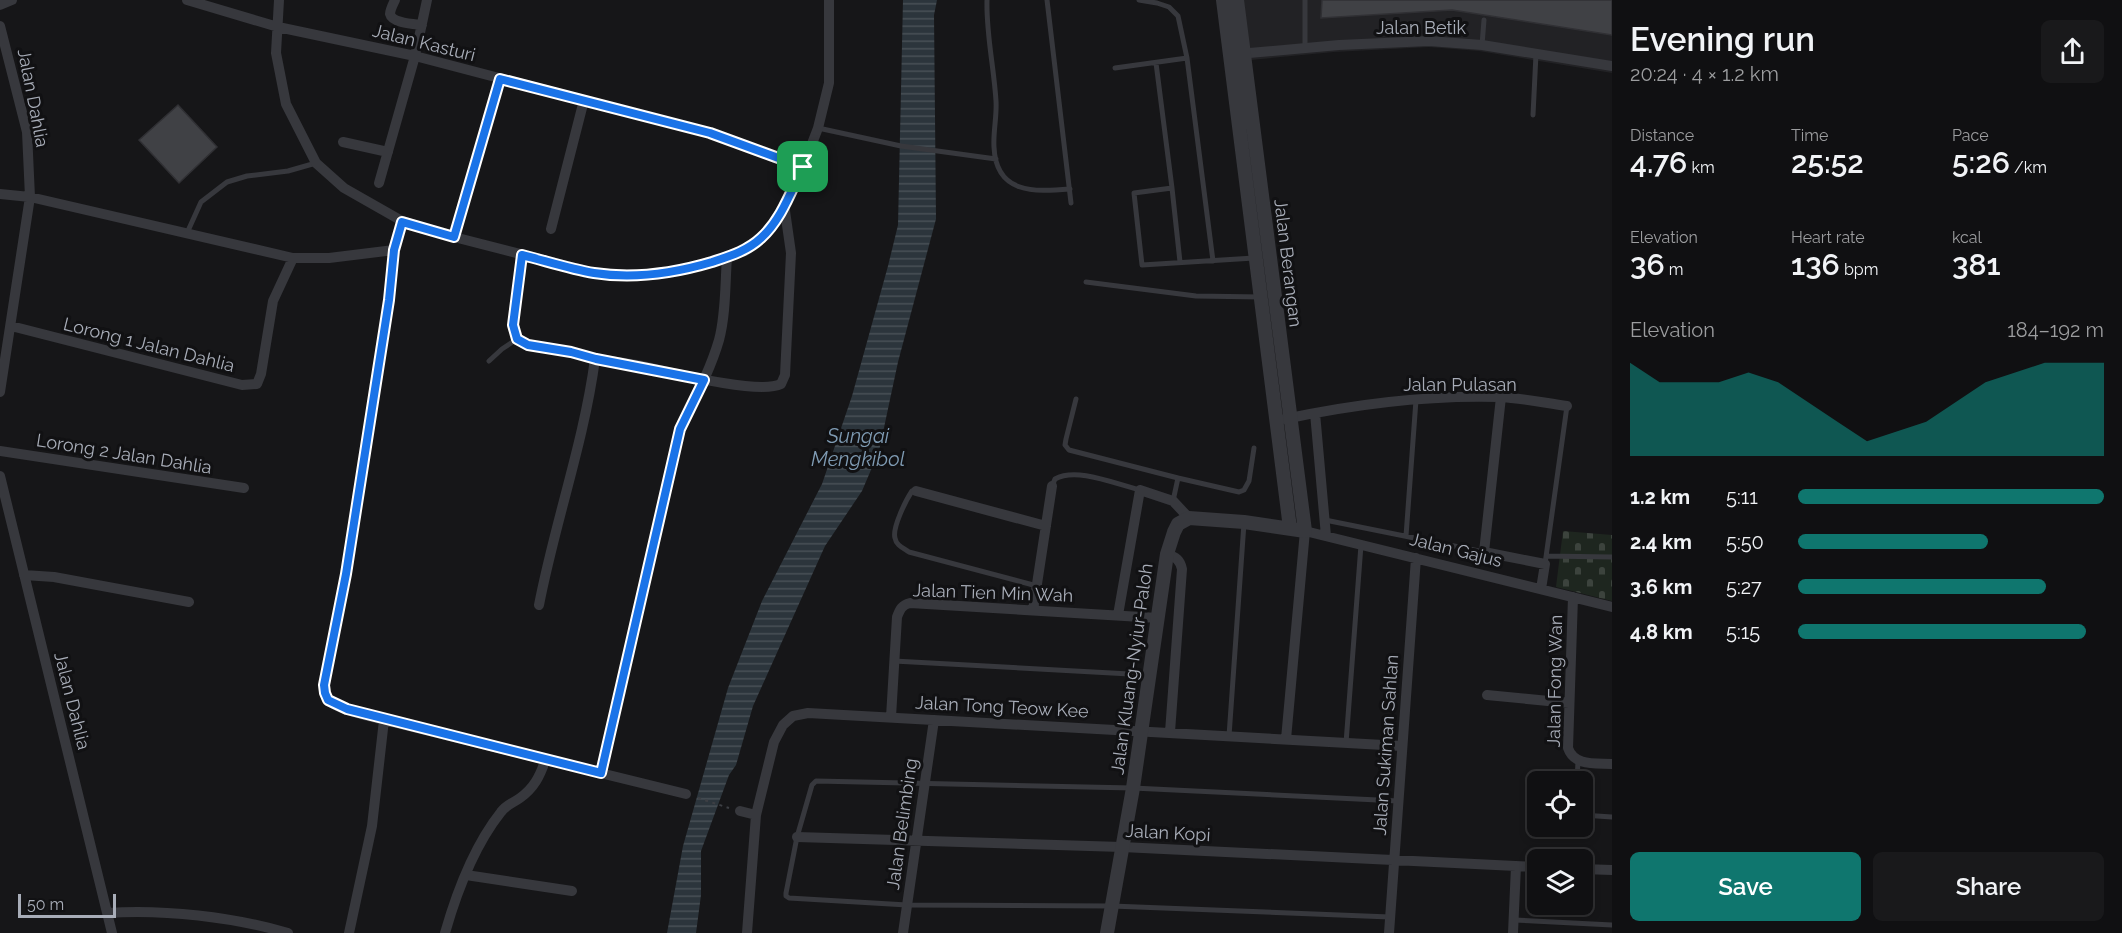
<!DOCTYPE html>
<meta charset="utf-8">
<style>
:root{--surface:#101012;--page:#19191b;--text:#f1f3f6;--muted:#9c9d9f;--line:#303032;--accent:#0f766e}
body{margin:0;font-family:Raleway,sans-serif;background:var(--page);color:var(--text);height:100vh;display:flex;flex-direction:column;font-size:22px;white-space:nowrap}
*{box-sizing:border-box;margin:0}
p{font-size:20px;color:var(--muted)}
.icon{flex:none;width:33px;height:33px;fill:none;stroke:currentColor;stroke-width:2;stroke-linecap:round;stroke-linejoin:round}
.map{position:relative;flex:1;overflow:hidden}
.sheet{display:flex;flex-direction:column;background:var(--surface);width:510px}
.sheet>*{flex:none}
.buttons{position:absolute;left:1527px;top:771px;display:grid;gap:12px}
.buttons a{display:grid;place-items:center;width:66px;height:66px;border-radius:9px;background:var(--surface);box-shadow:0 3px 9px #0003,0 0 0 2px var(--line);font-size:30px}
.scale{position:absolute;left:18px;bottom:15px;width:98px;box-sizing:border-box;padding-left:6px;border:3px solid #a8adb8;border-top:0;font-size:16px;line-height:21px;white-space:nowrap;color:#a8adb8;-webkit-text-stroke:4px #111113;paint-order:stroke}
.pin{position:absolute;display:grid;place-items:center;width:51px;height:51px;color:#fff;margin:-26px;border-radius:12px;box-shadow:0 3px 9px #0006}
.round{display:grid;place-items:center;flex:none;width:63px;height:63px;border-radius:9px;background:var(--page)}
.overview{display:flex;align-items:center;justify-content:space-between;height:102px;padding:0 18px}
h1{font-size:33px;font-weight:600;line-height:45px}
.metrics{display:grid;grid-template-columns:repeat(3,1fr);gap:9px;height:102px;padding:6px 18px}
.metrics div{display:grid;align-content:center}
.metrics b{font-size:30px;font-weight:600}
.metrics small{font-size:16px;font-weight:400}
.metrics p{font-size:16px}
.chart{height:168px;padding:12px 18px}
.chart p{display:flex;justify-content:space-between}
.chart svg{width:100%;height:108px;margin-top:6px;fill:var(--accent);opacity:.7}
.action{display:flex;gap:12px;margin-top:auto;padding:12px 18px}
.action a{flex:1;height:69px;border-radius:9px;background:var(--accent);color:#fff;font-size:24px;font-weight:600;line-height:69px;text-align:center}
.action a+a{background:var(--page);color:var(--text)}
ul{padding:0 18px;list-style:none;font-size:20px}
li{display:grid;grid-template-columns:96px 72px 1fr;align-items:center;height:45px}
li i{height:15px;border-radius:8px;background:var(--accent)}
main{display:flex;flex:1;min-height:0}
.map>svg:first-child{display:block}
.built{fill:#222225}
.cemetery{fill:url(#cemetery-stones)}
.water{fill:url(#water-rules)}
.building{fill:#404145;stroke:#303034;stroke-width:1.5}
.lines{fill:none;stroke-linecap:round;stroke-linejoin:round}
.path{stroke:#3d3f44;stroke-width:2;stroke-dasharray:3 4.5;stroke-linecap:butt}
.service{stroke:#37383d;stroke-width:5}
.minor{stroke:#37383d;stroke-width:10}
.tertiary{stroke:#37383d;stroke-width:14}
.route-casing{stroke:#fff;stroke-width:12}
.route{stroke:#1a73e8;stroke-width:8}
.labels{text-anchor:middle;stroke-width:6;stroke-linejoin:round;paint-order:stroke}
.street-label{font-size:18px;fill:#a8adb8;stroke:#111113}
.water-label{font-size:20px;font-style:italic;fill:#7f9bb3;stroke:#111113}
</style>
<main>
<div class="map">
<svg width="1612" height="933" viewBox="0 0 1612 933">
<defs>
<pattern id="cemetery-stones" width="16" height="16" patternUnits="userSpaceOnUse" patternTransform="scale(1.5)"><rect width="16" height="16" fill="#1e261f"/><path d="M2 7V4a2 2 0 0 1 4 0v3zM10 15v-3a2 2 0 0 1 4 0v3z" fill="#3c433d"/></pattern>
<pattern id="water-rules" width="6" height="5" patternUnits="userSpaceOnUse" patternTransform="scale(1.5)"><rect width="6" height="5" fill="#2c353c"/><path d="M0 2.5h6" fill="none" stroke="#485056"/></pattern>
</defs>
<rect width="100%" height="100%" fill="#161618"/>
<!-- built -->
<path class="built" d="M1243,0h369v73l-133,-22 -50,-4 -95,5 -84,8z"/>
<!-- cemetery -->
<path class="cemetery" d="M1563,531l49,4v66l-56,-14z"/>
<!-- water -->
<path class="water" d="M903,0h34l-3,15 2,204 -38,143 -19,89 -17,40 -37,55 -72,160 -17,59 -7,10 -28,76v44l-5,38h-29l16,-87 45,-158 34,-87 60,-117 30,-88 36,-130 10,-41z"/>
<!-- building -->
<path class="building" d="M1322,0h290v35l-160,-25 -131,8z
M178,105l39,42 -38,36 -40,-43z"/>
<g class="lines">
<!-- path -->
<path class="path" d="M698,798l31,10"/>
<!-- service -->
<path class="service" d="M987,0c-1,34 7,67 9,101 1,15 -3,31 -2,46 2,47 40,45 76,42
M1047,0l24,203
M1139,0l18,3 12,4 9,9 9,42 26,203
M1305,0v48
M1482,45l2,-25
M1156,63l16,125 -38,5 8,72 112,-7
M1115,68l72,-10
M1533,115l3,-61
M818,128l83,18 95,13
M1172,188l8,74
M187,233l14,-31 26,-20 20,-6 41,-5 28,-8
M1086,282l110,14 65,1
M489,361l13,-12 15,-10
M1076,399l-10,40 -1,6 4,5 109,28 -5,23
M1178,478l61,14 5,-2 5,-9 5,-33
M1052,486l3,-7c22,-12 60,5 85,11
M916,491h-4c-6,9 -20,37 -17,47 1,7 8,10 14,14l128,34
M1325,520l159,32
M1406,536l10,-136
M1546,556l66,1
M1545,564l22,-158
M894,661l254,14
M1229,736l15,-213
M1346,743l15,-198
M1577,782l1,-21
M1582,815l30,2
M1390,917l-278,-11 -205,-1 -118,-7 -3,-2v-3l11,-56 15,-52 4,-4 317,7 265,13
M1514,920l98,5"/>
<!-- minor -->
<path class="minor" d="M187,0l91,27 137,29 295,77 93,34
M279,0l-3,53 10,51 30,59 28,25 58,33 52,16 141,36 47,2 41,-5 62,-19 17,-13 17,-24 24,-47 15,-39 11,-45v-83
M395,0c-2,4 -5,10 -5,14 2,9 24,10 32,11
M0,5l12,-5
M0,26l27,106 3,65 -30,195
M1238,54l101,-9 90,-4 53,4 130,21
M343,142l45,10
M379,183l36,-127 12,-56
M0,194l30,3 263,61h36l65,-8
M402,221l-8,29 -5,50 -43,274 -22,111c1,5 1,11 4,15 9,10 42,16 56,20l302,74
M551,229l33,-129
M454,237l46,-158
M522,255l-9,70 4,14 10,6 44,7 24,7c-11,83 -40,163 -56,246
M11,326l231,59 15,-1 4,-10 12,-73 20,-43
M595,359c16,2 32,4 47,7 27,6 117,29 139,18l4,-9 6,-122 -7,-49
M1501,397l-17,155 61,12 -4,25
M1315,413l11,123
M1285,419c70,-15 142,-24 214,-22 23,1 46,6 68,9
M0,451l244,37
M0,476l112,457
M916,491l130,35
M1167,554c9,3 13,6 15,15l-12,163
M24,575l30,2 135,25
M1573,597l-5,151c6,18 27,15 44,16
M1033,610l19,-124
M1118,615l22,-125 33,11 16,17
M1487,695l82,8
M891,717l6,-100c3,-8 5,-12 13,-14l248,15
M1286,739l19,-208 307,76
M601,773l79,-344c14,-29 30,-58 39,-89 7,-26 6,-56 8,-83
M740,811l16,4
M797,837l325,10 416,20
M1582,869l30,1
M466,875l106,16
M107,913c57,-4 126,4 181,20
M349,933l23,-107 12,-106
M445,933c12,-42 29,-87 56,-121 5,-7 12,-9 19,-14 14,-10 20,-22 25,-37
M747,933l9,-118 18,-73 9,-17 10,-9 15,-3 594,33
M903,933l31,-213
M1389,933l27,-375
M1513,933l3,-67"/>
<!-- tertiary -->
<path class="tertiary" d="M1223,0l67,528
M1107,933l26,-145 34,-234 7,-22 4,-8 11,-6 55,4 61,9 -68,-531"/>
</g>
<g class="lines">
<defs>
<path id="route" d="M500,79l210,54 93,34c-12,24 -22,53 -42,71 -14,13 -31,18 -49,24 -37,11 -79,17 -118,11 -24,-4 -48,-12 -72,-18l-9,70 4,14 11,6 43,7 25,7 108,21 -24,49 -79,344 -254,-64 -19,-9 -3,-7 -1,-8 22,-111 43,-274 5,-50 8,-28 52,15z"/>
</defs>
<!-- route casing -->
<use href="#route" class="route-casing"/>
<!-- route -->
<use href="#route" class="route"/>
</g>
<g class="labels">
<!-- street labels -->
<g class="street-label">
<text x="1421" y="34">Jalan Betik</text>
<text transform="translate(424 43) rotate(14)" y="6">Jalan Kasturi</text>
<text transform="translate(33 98) rotate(79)" y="6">Jalan Dahlia</text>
<text transform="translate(1288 263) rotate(83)" y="6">Jalan Berangan</text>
<text transform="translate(149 345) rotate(14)" y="6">Lorong 1 Jalan Dahlia</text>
<text x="1460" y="391">Jalan Pulasan</text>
<text transform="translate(124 454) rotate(9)" y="6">Lorong 2 Jalan Dahlia</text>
<text transform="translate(1456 550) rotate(14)" y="6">Jalan Gajus</text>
<text transform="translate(993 593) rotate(2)" y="6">Jalan Tien Min Wah</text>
<text transform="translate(1132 669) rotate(-82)" y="6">Jalan Kluang-Nyiur-Paloh</text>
<text transform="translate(1555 681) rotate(-89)" y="6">Jalan Fong Wan</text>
<text transform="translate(72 701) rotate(76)" y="6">Jalan Dahlia</text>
<text transform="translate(1002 707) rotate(3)" y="6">Jalan Tong Teow Kee</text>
<text transform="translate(1386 745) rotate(-86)" y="6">Jalan Sukiman Sahlan</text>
<text transform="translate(902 824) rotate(-82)" y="6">Jalan Belimbing</text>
<text transform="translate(1168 833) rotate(3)" y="6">Jalan Kopi</text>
</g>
<!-- water labels -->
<g class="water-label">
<text x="858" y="443">Sungai<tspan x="858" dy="23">Mengkibol</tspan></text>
</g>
</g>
</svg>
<div class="buttons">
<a><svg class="icon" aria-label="locate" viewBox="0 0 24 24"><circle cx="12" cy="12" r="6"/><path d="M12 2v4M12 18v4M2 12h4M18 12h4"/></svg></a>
<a><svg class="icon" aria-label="layers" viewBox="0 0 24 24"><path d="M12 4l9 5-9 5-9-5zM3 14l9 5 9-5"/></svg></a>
</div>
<div class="scale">50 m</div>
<div class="pin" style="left:803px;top:167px;background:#1e9e55"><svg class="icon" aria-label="arrive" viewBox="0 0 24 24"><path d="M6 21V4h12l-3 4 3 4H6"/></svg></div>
</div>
<section class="sheet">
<div class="overview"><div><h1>Evening run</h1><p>20:24 · 4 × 1.2 km</p></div><a class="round"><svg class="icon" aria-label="share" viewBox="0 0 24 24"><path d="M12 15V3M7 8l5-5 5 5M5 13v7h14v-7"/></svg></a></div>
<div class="metrics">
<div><p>Distance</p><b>4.76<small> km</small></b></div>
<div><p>Time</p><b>25:52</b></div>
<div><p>Pace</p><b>5:26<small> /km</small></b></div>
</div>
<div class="metrics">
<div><p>Elevation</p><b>36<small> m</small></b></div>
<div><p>Heart rate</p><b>136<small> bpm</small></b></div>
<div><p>kcal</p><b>381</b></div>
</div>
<div class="chart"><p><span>Elevation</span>184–192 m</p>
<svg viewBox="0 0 160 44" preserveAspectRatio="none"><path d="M0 44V6L10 14L20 14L30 14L40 10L50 14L60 22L70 30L80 38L90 34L100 30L110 22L120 14L130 10L140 6L150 6L160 6V44z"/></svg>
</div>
<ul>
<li><b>1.2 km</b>5:11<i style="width:100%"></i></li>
<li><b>2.4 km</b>5:50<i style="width:62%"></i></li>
<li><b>3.6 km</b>5:27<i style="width:81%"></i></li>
<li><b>4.8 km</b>5:15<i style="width:94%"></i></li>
</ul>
<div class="action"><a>Save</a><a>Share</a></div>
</section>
</main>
